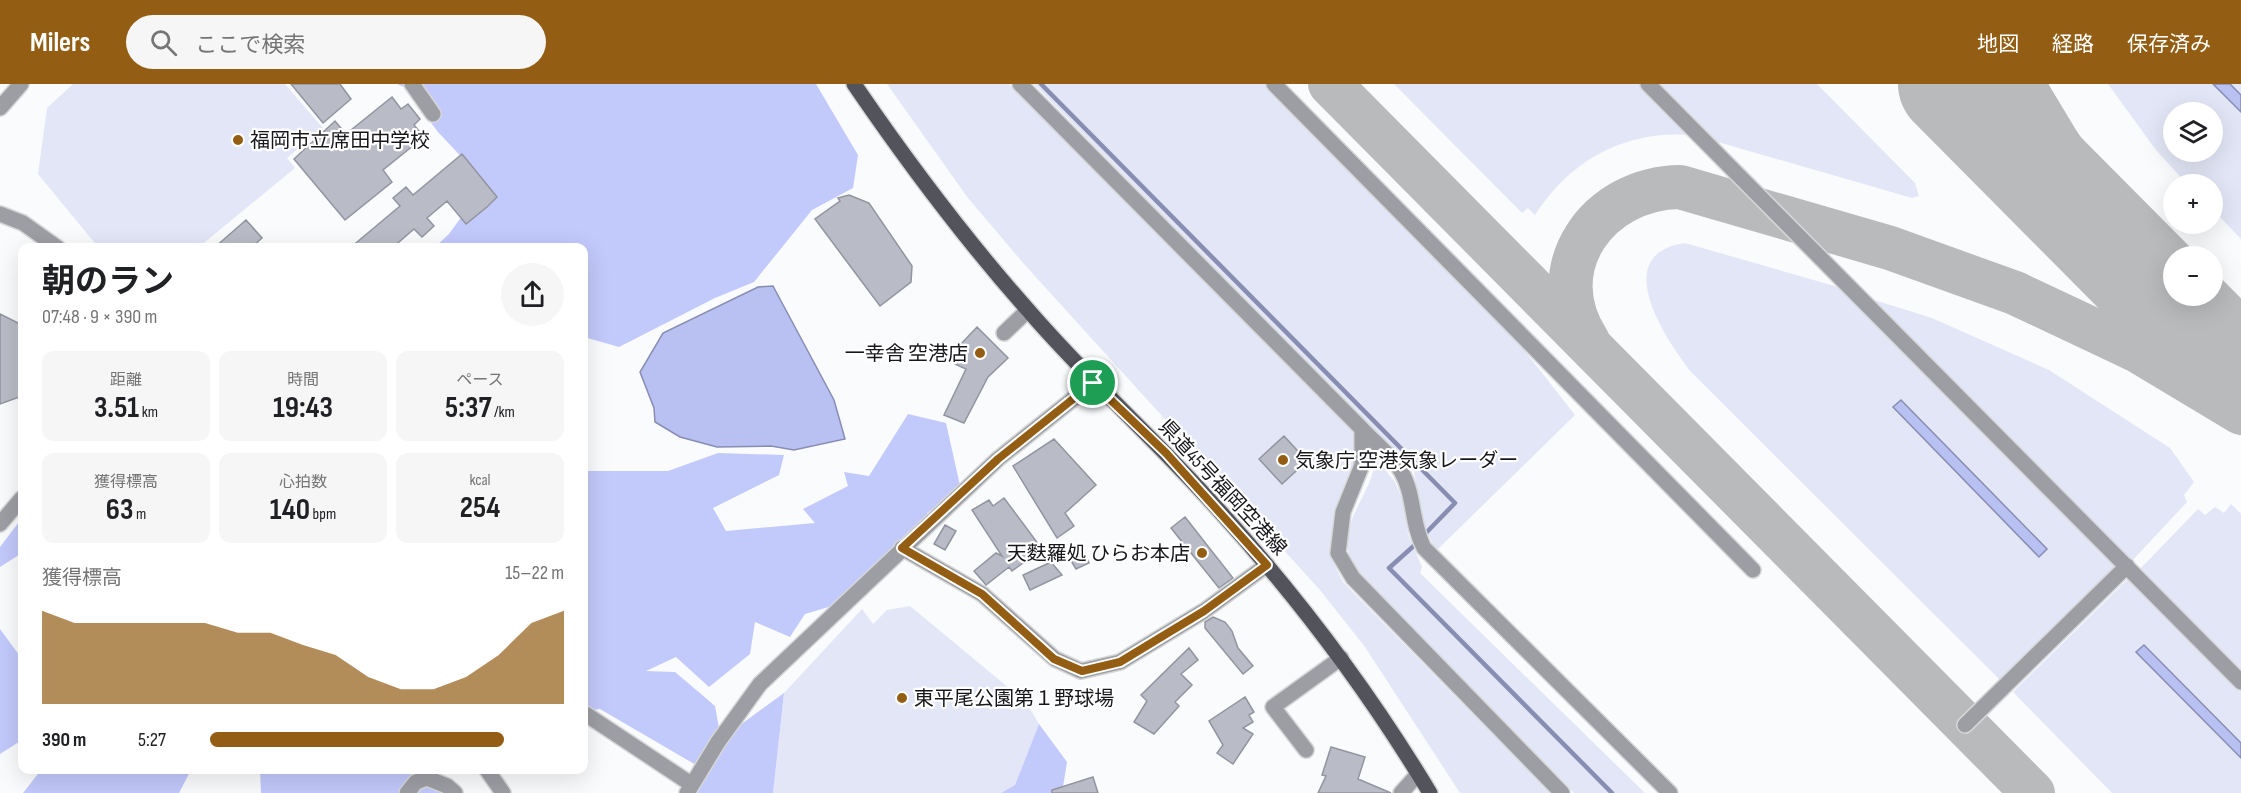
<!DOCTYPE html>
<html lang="ja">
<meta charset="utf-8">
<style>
:root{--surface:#fff;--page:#f6f6f6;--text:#202124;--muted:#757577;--accent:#935e13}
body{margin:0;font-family:"Sofia Sans Condensed","Noto Sans JP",sans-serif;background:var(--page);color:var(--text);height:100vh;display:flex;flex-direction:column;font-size:22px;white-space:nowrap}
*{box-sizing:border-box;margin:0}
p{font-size:20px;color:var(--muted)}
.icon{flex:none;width:33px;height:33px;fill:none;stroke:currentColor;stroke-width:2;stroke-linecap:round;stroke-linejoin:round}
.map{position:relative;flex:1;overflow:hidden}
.sheet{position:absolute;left:18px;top:159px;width:570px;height:531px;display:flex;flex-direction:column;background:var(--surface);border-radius:12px;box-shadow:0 6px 24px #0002}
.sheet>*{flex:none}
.buttons{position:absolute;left:2163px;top:18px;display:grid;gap:12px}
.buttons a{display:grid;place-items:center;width:60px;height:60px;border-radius:50%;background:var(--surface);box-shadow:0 6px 24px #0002;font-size:30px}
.pin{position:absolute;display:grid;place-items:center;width:51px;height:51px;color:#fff;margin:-26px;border:3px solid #fff;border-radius:50%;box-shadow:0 2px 6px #0007}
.round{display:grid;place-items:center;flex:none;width:63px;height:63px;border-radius:32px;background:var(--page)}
.overview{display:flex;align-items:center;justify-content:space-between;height:102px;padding:0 24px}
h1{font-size:33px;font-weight:700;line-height:45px}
.stats{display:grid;grid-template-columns:repeat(3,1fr);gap:9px;height:102px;padding:6px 24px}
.stats div{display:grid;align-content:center;border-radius:12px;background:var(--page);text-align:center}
.stats b{font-size:30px;font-weight:700}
.stats small{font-size:16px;font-weight:400}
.stats p{font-size:16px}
.chart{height:168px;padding:12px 24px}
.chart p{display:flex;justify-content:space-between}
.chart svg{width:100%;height:108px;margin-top:6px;fill:var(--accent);opacity:.7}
ul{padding:0 24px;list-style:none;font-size:20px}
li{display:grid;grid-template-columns:96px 72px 1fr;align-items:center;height:45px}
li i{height:15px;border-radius:8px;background:var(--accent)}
header{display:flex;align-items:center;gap:36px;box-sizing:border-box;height:84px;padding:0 30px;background:var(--accent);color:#fff}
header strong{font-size:28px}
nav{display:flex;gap:33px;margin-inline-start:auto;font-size:21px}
.search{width:420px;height:54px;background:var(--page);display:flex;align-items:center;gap:15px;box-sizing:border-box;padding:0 21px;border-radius:33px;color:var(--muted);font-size:22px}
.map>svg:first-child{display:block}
.green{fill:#e3e6f6;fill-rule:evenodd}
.forest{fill:#c2c9fb}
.water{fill:#b9c0f2;stroke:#888db2;stroke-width:1.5}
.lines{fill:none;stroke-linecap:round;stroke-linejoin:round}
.stream{stroke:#888db2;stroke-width:4.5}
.taxiway{stroke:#b9babc;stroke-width:44}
.runway{stroke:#b9babc;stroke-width:108}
.building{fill:#b9bbc6;stroke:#92949f;stroke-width:1.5}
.minor-casing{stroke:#d6d7d9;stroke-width:18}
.major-casing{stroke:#d6d7d9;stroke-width:18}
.minor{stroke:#9d9ea3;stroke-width:15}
.major{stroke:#52535b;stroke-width:15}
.route-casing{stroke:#fff;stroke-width:12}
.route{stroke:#935e13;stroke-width:8}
.poi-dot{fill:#935e13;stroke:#fff;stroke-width:2}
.labels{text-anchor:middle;stroke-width:4.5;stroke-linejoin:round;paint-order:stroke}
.poi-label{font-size:20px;fill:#17171b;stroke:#fff;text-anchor:start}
.street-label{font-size:20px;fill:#17171b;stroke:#fff}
</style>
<header>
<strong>Milers</strong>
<div class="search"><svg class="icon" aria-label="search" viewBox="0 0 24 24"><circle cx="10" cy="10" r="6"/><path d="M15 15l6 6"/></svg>ここで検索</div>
<nav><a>地図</a><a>経路</a><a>保存済み</a></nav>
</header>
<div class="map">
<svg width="2241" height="709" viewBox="0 0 2241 709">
<rect width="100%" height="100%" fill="#fafbfd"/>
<!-- green -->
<path class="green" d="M73,0h212l38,44 -36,30 8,10 -96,79h-101l-60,-73 9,-66z
M887,0h122l344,345v35l-18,45 -5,47 13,26 207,211h-90l-95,-146 -45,-57 -296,-326 -56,-66z
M1034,0h238l232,240 71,91 -139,136 -13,-27 -9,-52z
M1394,0h246l51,51c-66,-5 -121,25 -156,80l-7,-7 -6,5z
M1654,0h163l98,99 4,13 -7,2 -201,-58z
M2108,0h133v155l-28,-29 -1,-26h-25l-31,-34zM2174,28h38v40h-38z
M1685,159l160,46 274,279 -118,113 -310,-309c-25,-32 -83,-118 -6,-129z
M1868,214l64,20 117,52 121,78 24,34 -10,13 3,7 -57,61z
M1375,373l20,25 9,21 4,31 14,33 -2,6 225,220h-71l-213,-219c-4,-6 -10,-13 -12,-20 -9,-37 26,-62 26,-97z
M2231,420l10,10v157l-102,-101 59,-61 7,6 10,-8 9,6z
M2129,494l112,112v103h-129l-99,-101z
M910,522l116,96 13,22 -24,61 -14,8h-228l11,-100 78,-84 11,15 14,-14z"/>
<!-- forest -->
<path class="forest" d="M397,0h419l42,71 -5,33 -41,22 -58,72 -39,16 -96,49 -35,-10v-89l-149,-1 14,-13 37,-51 -48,-51 -34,-45z
M908,330l38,9 15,67 -34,23 4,16 -79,71 -47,14 -15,23 -35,-15 -5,32 -41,33 -33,-30 -30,14 29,1 40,34 6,33 63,-46 -11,100h-83l6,-28 -96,-56 -16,2v-240h84l50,-18 66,2 -5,20 -66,33 13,23 89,-8 -12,-14 45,-23 -4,-14 25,4z
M22,434v35l-22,14v-20z
M0,545l22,30v81l-22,14z
M1039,640l28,38 -5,31h-61l14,-8z
M41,686h150l-12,23h-156z
M260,686h168l18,23h-185z"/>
<!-- water -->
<path class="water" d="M2213,0h17l11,11v17z
M773,202l61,114 11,39 -51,11 -23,-4 -54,1 -37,-10 -25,-15 -1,-14 -14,-36 23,-39 95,-46z
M1901,316l146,149 -8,8 -146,-150z
M2144,561l97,98v15l-105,-106z"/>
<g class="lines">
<!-- stream -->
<path class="stream" d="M1041,0l414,419 -32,33
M1417,459l-28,25 223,225"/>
<!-- taxiway -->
<path class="taxiway" d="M1330,0l703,709
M2023,0c50,88 107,169 173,245
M1588,257c-48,-73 10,-153 92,-154l210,61 125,45 121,57 105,63"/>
<!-- runway -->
<path class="runway" d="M1952,0l289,291"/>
</g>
<!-- building -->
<path class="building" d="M291,0h49l11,15 -28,24z
M392,13l9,12 7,-5 12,15 -6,6 10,12 -41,33 9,12 -47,38 -51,-61 41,-38 11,13z
M462,70l35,43 -10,10 -21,17 -19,-23 -20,17 7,8 -12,11 -8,-8 -22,19h-42l50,-42 -7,-8 13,-11 7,8z
M849,111l20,8 43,63 -1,16 -31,24 -65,-87 25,-18 -2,-3z
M246,136l16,18 -11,10h-37z
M0,230l22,11v71l-22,8z
M977,243l31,31 -20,19 -24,46 -20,-8 22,-46 -11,-5 3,-17z
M1284,352l23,25 -25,23 -23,-25z
M1054,355l42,46 -31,28 9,13 -17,12 -44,-72z
M1004,414l38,51 -30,22 -3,-4 -23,18 -12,-14 22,-18 6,3 -30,-46 17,-10 4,6z
M1185,433l48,61 -14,10 -48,-60z
M945,441l11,6 -11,19 -11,-6z
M1082,463l7,16 -13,6 -9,-15z
M1051,478l11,13 -32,15 -7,-15z
M1213,533l12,5 7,9 6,17 15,18 -10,8 -38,-46v-6z
M1189,564l9,12 -17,14 11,11 -17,17 4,4 -25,28 -20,-12 13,-21 -6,-6z
M1245,613l9,15 -5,3 4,7 -10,6 10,6 -20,30 -16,-11 6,-8 -14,-24z
M1331,663l34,10 -7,22 33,14h-73l8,-17 -4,-1z
M1093,693l5,16h-46v-3z"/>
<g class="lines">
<defs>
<path id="minor" d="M412,0l21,30
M1020,0l342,345v36l-19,47 -5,41 15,25 209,215
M1274,0l479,486
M1648,0l593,598
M0,24l21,-24
M0,130l23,9 35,25
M1004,249l24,-23
M1362,345c12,13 30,27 39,42 14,24 10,53 23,77l246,245
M0,440l22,-26
M902,464l80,46 73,65 26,12 39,-9 84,-51 63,-46
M584,629l107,71
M1965,641l162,-159
M1306,666l-33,-43 68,-49
M487,686l16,23
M407,709l9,-11 11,-4 20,8 8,7
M687,709l31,-51 42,-58 238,-225 95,-76
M1401,709l17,-19"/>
<path id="major" d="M854,0c54,79 111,155 174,226 43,50 90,95 137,143 100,102 191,217 265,340"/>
</defs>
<!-- minor casing -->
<use href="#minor" class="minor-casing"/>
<!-- major casing -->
<use href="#major" class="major-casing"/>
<!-- minor -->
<use href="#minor" class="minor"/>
<!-- major -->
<use href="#major" class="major"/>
</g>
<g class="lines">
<defs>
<path id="route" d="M1093,299l73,70 101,112 -63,46 -84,51 -38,9 -28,-12 -72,-65 -80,-46 96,-89z"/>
</defs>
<!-- route casing -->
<use href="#route" class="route-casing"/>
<!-- route -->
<use href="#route" class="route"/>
</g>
<!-- markers -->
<g class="poi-dot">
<circle cx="238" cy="56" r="6"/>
<circle cx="980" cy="269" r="6"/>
<circle cx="1283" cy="376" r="6"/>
<circle cx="1202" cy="469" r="6"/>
<circle cx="902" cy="614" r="6"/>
</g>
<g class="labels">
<!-- poi labels -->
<g class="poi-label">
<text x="250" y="63">福岡市立席田中学校</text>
<text x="968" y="276" text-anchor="end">一幸舎 空港店</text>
<text x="1295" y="383">気象庁 空港気象レーダー</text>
<text x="1190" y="476" text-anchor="end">天麩羅処 ひらお本店</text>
<text x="914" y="621">東平尾公園第１野球場</text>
</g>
<!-- street labels -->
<g class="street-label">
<text transform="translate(1223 403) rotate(47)" y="7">県道45号福岡空港線</text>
</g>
</g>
</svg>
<div class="buttons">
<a><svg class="icon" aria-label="layers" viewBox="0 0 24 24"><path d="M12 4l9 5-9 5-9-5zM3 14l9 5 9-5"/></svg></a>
<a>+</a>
<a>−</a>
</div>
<div class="pin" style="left:1093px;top:299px;background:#1e9e55"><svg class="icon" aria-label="arrive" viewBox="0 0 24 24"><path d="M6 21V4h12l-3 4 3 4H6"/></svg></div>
<section class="sheet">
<div class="overview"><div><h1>朝のラン</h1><p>07:48 · 9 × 390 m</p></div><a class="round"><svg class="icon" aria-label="share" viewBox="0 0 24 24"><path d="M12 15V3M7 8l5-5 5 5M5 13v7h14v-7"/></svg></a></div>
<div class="stats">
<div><p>距離</p><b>3.51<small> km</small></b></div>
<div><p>時間</p><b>19:43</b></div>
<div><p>ペース</p><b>5:37<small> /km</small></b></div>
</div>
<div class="stats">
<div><p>獲得標高</p><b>63<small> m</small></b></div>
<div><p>心拍数</p><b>140<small> bpm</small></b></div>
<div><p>kcal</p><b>254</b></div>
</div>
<div class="chart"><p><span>獲得標高</span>15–22 m</p>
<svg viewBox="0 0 160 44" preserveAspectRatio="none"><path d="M0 44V6L10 11L20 11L30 11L40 11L50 11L60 15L70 15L80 20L90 24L100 33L110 38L120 38L130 33L140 24L150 11L160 6V44z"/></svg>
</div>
<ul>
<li><b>390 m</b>5:27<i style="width:83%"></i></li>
</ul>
</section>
</div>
